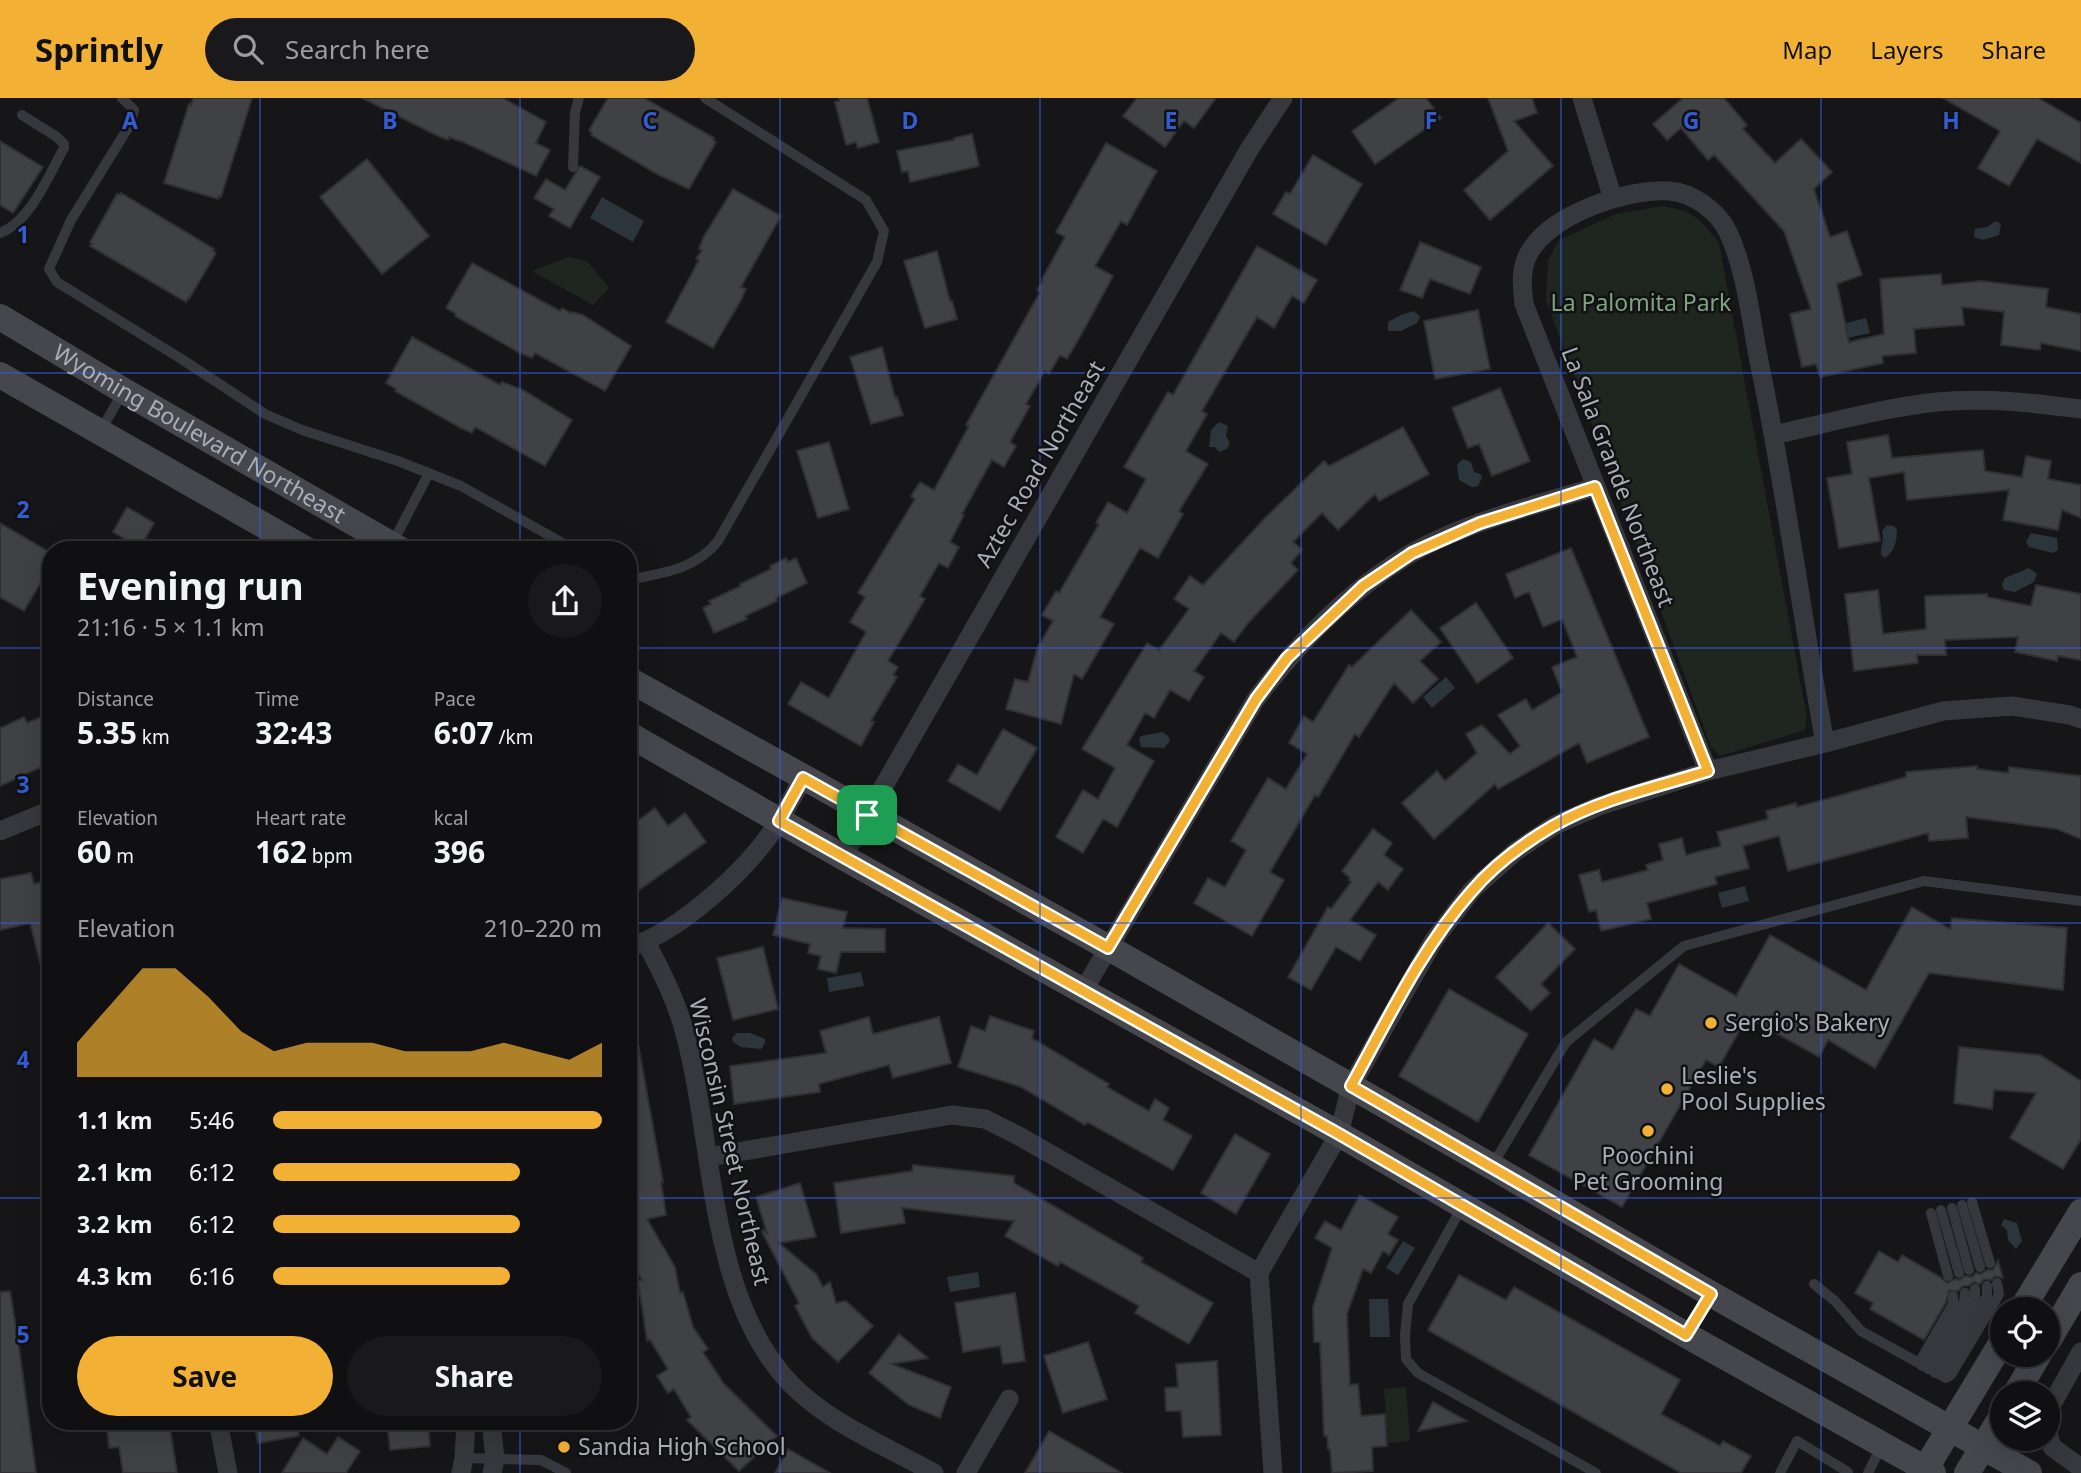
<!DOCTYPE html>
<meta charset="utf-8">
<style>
:root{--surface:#101012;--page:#19191b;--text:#f1f3f6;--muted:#9c9d9f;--line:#303032;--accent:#f2b134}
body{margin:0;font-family:"Noto Sans",sans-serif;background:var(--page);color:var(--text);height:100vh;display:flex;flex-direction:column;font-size:26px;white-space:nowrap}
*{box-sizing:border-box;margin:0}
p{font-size:23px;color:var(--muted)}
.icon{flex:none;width:38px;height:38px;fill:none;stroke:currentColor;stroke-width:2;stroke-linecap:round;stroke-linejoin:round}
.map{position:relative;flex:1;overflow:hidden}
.drawer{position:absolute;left:42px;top:443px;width:595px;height:889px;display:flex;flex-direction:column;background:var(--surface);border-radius:28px;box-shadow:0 7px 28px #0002,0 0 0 2px var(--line)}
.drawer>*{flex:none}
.buttons{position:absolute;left:1990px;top:1199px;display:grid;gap:14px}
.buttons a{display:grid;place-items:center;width:70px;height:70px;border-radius:50%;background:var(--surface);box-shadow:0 7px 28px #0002,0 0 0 2px var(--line);font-size:35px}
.pin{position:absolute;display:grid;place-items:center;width:60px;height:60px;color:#fff;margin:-30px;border-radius:14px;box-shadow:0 4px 10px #0006}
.round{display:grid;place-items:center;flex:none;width:74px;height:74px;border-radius:37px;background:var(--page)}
.overview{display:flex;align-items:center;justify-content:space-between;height:119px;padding:0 35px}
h1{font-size:38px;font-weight:700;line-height:52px}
.stats{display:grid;grid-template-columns:repeat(3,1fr);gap:10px;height:119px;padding:7px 35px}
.stats div{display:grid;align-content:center}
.stats b{font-size:30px;font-weight:700}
.stats small{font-size:19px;font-weight:400}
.stats p{font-size:19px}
.chart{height:196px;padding:14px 35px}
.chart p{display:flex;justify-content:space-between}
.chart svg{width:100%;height:126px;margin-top:7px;fill:var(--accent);opacity:.7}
.primary-button{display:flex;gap:14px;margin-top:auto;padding:14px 35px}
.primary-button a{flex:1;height:80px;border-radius:42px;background:var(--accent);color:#111;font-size:28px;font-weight:700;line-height:80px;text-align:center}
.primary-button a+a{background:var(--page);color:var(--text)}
ul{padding:0 35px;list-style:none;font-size:23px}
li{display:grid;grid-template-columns:112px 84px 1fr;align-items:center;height:52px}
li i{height:18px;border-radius:9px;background:var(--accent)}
header{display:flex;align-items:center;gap:42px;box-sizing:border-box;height:98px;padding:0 35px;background:var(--accent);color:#111}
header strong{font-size:33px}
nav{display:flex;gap:38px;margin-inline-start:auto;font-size:24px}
.search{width:490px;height:63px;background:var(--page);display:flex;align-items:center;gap:18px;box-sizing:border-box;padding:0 24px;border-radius:38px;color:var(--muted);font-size:26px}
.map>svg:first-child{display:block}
.green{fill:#1e261f}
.water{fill:#2c353c}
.building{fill:#404145;stroke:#303034;stroke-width:2}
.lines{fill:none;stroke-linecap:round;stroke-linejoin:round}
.service{stroke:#37383d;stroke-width:10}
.minor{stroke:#37383d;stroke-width:19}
.secondary{stroke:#45474d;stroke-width:26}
.route-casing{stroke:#fff;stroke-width:14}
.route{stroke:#f2b134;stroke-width:9}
.grid{fill:none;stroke:#325cd3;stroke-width:2;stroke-opacity:0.55}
.poi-dot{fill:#f2b134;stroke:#111113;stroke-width:2.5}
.labels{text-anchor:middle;stroke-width:5;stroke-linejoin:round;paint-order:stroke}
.park-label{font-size:23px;fill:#7fa381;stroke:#111113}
.street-label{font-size:23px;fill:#a8adb8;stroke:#111113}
.poi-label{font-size:23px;fill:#a8adb8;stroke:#111113;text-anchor:start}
.grid-label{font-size:23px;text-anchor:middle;font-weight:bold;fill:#325cd3;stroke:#111113;stroke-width:5;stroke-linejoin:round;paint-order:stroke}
</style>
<header>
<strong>Sprintly</strong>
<div class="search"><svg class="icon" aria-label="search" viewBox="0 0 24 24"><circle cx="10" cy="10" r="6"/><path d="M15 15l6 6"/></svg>Search here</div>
<nav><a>Map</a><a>Layers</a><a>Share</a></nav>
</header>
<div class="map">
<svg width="2081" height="1375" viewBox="0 0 2081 1375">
<rect width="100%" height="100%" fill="#161618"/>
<!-- green -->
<path class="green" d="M1662,108c31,5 37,11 57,37l88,475 -2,12 -85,26 -9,-9 -165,-447 2,-40 11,-20 57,-26z
M569,159l18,4 22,27 -16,17 -61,-34z
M1406,1289l4,54 -22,2 -4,-54z"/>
<!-- water -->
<path class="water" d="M602,99l42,24 -11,21 -43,-24z
M1996,123l5,3 -2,11 -16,5 -9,-3 1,-8 12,-2z
M1414,213l6,6 -3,6 -16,8h-13v-9l13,-7z
M1866,220l4,15 -27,6 -4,-14z
M1219,324l9,4 -2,10 4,7 -3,6 -8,3 -4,-5h-6l2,-17z
M1463,361l8,3 3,10 6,2 2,3 -4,9 -6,1 -13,-7 -2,-15z
M1887,427l7,1 3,4c0,11 -2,21 -12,28l-4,-3c-1,-8 4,-15 1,-24z
M2031,435l26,5 1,12 -5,3 -24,-6 -3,-5z
M2029,470l8,6 -3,8 -19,10 -11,-2 -2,-6 3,-6z
M1446,579l9,11 -23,20 -9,-11z
M1163,634l6,5 1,4 -6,7 -23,-1 -2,-8 2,-3z
M1745,788l4,15 -27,7 -4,-15z
M861,874l3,14 -35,6 -2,-14z
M737,935h13l15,6v4l-4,6 -20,-2 -8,-5 -1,-4z
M2004,1121l13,4 5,18 -6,8 -8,-9 -1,-10 -6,-5z
M1403,1143l12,7 -17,27 -12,-7z
M978,1174l2,15 -30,5 -3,-15z
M1369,1201h19l2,38h-20z"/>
<!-- building -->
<path class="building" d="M193,0h59l-31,99 -2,-1 -1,3 -54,-16 25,-79 2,1z
M362,0h141l43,24 -10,21 14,7 -14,26 -77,-36v1l-10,-4 -1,3 -12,-5z
M608,0h36l70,40 -1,2 3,2 -27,47 -30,-14 -68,-40 1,-2 -3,-3z
M839,0h28l12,44 -21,6 -2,-6 -10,3 -11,-43 4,-1z
M1137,0h79l-22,30 -10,-7 -19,26 -42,-31z
M1399,0h27l15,20 -66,46 -23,-33z
M1488,0h44l5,15 -23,8 39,45 -63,54 -26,-30 44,-39z
M1683,0h41l23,27 -4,4 32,34 26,-24 31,33 -18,17 16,48 17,-6 15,44 -25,9 12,58 35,-8 -4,-55 61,-5 1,11 39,-4 67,8 -2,18 35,7v37l-40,-8 -1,7 -39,-5 3,-33 -42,-5 2,18 -50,4 2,24 -34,3 1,7 -63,14 -4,-13 -14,3 -12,-53 21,-5 -27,-78 -70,-76 -6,5 -27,-32 -14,12 -14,-16z
M1943,0h95l43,25v40l-44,-24 -28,47 -31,-18 22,-37z
M972,36l7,32 -69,16 -2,-11 -6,1 -5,-21 57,-11v-2z
M0,43l43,26 -30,46 -13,-8z
M1106,45l51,28 -30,54 -6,-4 -26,45 18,10 -33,61 -13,22 -7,-4 -11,19 -4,-3 -19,33 4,2 -20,36 6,4 -12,21 -12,-7 -30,54 2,1 -14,27 9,5 -11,21 -9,-5 -19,33 5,3 -37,62 10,6 -5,8 4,2 -26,44 3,1 -13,24 -73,-42 13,-22 28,16 37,-66 -16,-10 15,-25 -7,-4 57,-94 -4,-3 9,-14 14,8 35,-64 -3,-1 74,-133 -3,-2 6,-10 -1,-1 23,-42 -9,-5z
M1313,57l49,29 -36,61 -53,-31 13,-22 4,2z
M367,61l62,77 -47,38 -62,-77z
M580,68l20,11 -30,51 -21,-12 5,-7 -20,-11 12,-19 19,11z
M733,91l48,27 -40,71 5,2 -5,11 -28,48 -47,-26 33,-62 -3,-1 6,-9 -3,-1 4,-11z
M121,95l93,56 -1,2 3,2 -27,46 -1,-1 -2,4 -96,-56 2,-2 -2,-2 27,-48 3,1z
M1420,144l61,25 -11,27 -40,-15 -8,19 -22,-8z
M1257,148l60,34 -13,23 -12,-7 -18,32 -17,-11 -55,94 5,3 -21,37 22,13 -29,47 4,3 -25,44 -18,-10 -40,69 14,7 -32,55 -8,-5 -13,50 -55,-15 9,-30 13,3 9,-33 16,-28 -11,-6 14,-24 3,2 40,-69 -3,-1 12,-21 19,11 19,-34 -22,-12 44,-75 5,3z
M937,153l13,50h2l5,18 -32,9 -21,-67z
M472,165l88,48 2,-3 9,5 1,-1 11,3 48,31 -26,45 -70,-38 -3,5 -12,-5 -65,-37 1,-2 -10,-6z
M1478,212l12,59 -55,10 -11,-58z
M412,239l88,48 2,-3 21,8 49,30 -27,46 -70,-39 -3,6 -11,-5 -66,-37 1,-2 -10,-6z
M882,249l13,51 2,-1 6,18 -32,9 -21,-67z
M1500,290l30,73 -38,15 -13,-32 -11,4 -16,-40z
M1403,329l26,47 -50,27 -4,-7 -37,36 -16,-17 -29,29 9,8 -11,13 7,7 -50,53 -14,19 -13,-9 -27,38 10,6 -15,24 -19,-11 -16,28 -9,-5 -18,32 27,16 -37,66 -14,-8 -20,34 -27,-16 27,-47 15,9 17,-31 -33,-19 65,-106 12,7 30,-41 -15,-10 16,-23 13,9 63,-68 58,-56 5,5z
M1888,337l4,23 91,-8 2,21 37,6 4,-21 25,5 -3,18 33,6v33l-19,-8 -4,20 -55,-10 6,-30 -102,10 -3,-28 -35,6 11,63 -41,7 -12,-70 25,-4 -5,-32z
M829,344l20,67 -31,9 -21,-67z
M127,409l27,16 -14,25 -27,-16z
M0,425l51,30v12l-27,46 -24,-14z
M1571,450l78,189 -62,26 -8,-20 -81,46 -3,-5 -61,55 -32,-36 35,-32 8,10 32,-28 -11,-19 16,-9 28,29 10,-8 -22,-31 28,-16 6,11 30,-18 -10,-25 25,-10 -15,-38 -19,8 -14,-35 -14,6 -9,-24z
M786,460l2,4 8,-4 11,25 -31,15 1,3 -32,15 2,3 -33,14 -11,-25 8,-4 -2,-3 32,-15 -1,-2 31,-15 -1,-3z
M2036,487l45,9v66l-23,-4 -1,5 -42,-9 3,-15 -73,3 1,15h-29l1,8 -64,8 -9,-77 33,-4 5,44 43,-5 -1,-33 62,-2v3l44,9z
M1476,505l37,55 -36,25 -37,-55z
M1411,512l30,32 -21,19 18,18 -25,24 -19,-20 -35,54 -4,-3 -37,63 -3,-2 -45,77 14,8 -32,56 -58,-33 14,-25 17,9 21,-37 -15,-9 37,-63 18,11 21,-35 -18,-11 15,-27 9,6 36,-57 3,2z
M51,615v42l-8,4 3,6 -46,21v-58l24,-11 3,6z
M1003,631l34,19 -37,63 -52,-30 10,-17 19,11z
M1977,668v3l31,4 1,-6 72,9v63l-24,-10 -91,-12 2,21 -39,3 -1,-8 -140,38 -9,-35 -36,10 6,22 -34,9 2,7 -70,19 4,16 -50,12 -5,-21 -7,2 -10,-37 20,-5 3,12 46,-12 -2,-5 17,-5 -4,-16 23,-6 4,17 35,-9 -4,-14 51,-13 -2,-8 30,-8 1,4 30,-8 79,-22v-5z
M655,710l13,18 17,-13 21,29 -78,56v-70z
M1373,731l19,14 -8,12 19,14 -15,21 -10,-8 -28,38 26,15 -16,26 -24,-14 -25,43 -23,-13 40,-70 3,2 20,-27 -2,-2 1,-2 -8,-7z
M31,775l3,11 17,-4v101l-6,1 -15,-59 -30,7v-51z
M782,800l65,14 -4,16 42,1v23h-44l-5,21 -18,-4 3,-13 -13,-3 2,-9 -37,-9z
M1912,809l38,22 2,-11 115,10 -4,62 -134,-17 -54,95 -47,-28 -9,17 -72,-40 -28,50 -13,-7 -84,147 -93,-52 65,-116 19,11 23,-41 14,7 29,-52 57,32 34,-61 96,55z
M1548,825l27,26 -34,35 9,9 -19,18 -35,-34z
M763,849l15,62 -45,11 -16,-62z
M1449,891l79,45 -50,88 -79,-46z
M990,918l44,15 -2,7 77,46 -2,3 42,24 6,-12 14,9 -6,12 29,16 -19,34 -86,-48 -2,3 -64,-38 -63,-20 13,-41 14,5z
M869,919l4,17 66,-17 12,46 -58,15 -4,-13 -70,19 1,8 -86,12 -4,-38 96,-13 -6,-22z
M638,945l25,139h-2l5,33 -19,4 28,48 5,26 3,-1 10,35 15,22 -5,3 21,32 53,52 -38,35 -52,-51 4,-3 -17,-28 -6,4 -11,-17 11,-7 -18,-29 -3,1 -9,-60 4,-1 -14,-26v-210z
M1959,949l81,8 41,26v58l-18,30 -53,-31 26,-45 -42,-3 -2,19 -38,-6z
M1235,1036l35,20 -34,60 -35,-21z
M913,1067l101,11v7l129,75 -2,4 72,41 -24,41 -54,-31 4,-7 -79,-44 -2,4 -53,-30 9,-15 -112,-13 3,15 -64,10 -7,-50 78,-12z
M800,1085l16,54 -37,6 37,31 7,13 7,-5 6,21 10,-2 27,25 -35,36 -26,-24 -17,-32 4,-3 -39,-75 7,5 -11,-36z
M1360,1097l38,22 -10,17 10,6 -9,15 -6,-4 -12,22 -8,-4 -16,45 3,71 8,-1 3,32 24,-2 2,32 -15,1 1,24 -41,2 -2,-24h-2l-1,-13h-3l-4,-94h-6l-1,-35 19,-59 -17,-10 10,-17 16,9z
M1879,1153l19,11 4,-7 38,22 7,6 8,-4 5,1 5,-4 7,1 4,-4 5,1 6,-4h6l5,-9 5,17 -8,-2 -4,4 -7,-1 -4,5 -6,-2 -6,4h-5l-5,5 -9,-1 -3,12 -22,38 -54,-31 3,-6 -18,-10z
M1459,1177l47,25 8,-13 166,93 -19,34 59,32 3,-5 28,15 -10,17h-60l-253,-143z
M10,1193l9,56 17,126h-36v-181z
M1015,1195l10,68 -22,3 -3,-18 -37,6 -8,-49z
M899,1236l29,24 -36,6 59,23 -11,31 -31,-13 -40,-32z
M1088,1244l19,57 -44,14 -19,-57z
M1217,1263l4,74 -38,2 -2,-26h-15l-1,-23 13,-1 -2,-23z
M1433,1304l34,19 -49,10z
M106,1323h63l8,52h-54l-4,-26 -10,1z
M254,1323h43l2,15 -41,7z
M387,1323h41l2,25 -40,4z
M1049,1333l42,24 31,18h-97z
M338,1339l22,14 -14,22h-64l21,-35 24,16z
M788,1351l42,24h-55z"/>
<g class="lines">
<!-- service -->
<path class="service" d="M122,0l12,12 -3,13 -60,97 -22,49 8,13 126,78 82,54 37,16 96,31 63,25 114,64
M573,69l2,-55 4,-14
M0,135c31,-12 48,-57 64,-85v-4l-7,-7 -35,-22
M101,332l22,-38
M392,446l37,-71
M628,479l4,2c33,-6 65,-11 86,-38l159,-279 7,-31 -18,-31 -161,-102
M1492,1068l74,-124 118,-96 240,-65 157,20
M1972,1104l18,61
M1962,1107l18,62
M1462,1109l-54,97 -3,31 1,24 12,14 178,100
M1952,1110l17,62
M1941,1112l18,63
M1931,1115l17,63
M1814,1186l21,17 26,30 85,47 5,-3 46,-77 2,-4 -2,-11
M1686,1236l23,-38
M1916,1264l4,-1 33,-57v-8
M1922,1268l5,-2 37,-63 1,-8
M1928,1271l7,-1 40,-70v-9
M1935,1275l7,-1 45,-76v-10
M464,1360l77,2 25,13
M1780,1375l17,-32 51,31
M1868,1375l14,-28"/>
<!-- minor -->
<path class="minor" d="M1582,0l31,101
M1774,337c54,-12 108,-27 163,-33 48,-5 96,1 144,7
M1708,673l-184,-467c-2,-18 -4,-35 5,-51 21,-39 99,-65 141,-62 23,2 48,20 58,41 19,41 23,91 32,134 26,125 42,252 65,377
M0,733l51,-21
M843,759l407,-709 33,-50
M646,844c15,29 30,58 38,88 31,112 23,266 106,353 38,40 96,63 144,90
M628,850c53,-17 122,-80 151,-127 9,-14 16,-29 24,-43
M1083,893l173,-292c42,-56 94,-109 154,-145 53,-31 126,-49 185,-67
M709,1059l243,-42 33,4 32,16 242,138
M2048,1313l33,-59
M218,1323l10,52
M491,1323l4,38 -3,14
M2048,1335l4,14 29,21
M461,1375l3,-15 2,-37
M966,1375l43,-74
M1273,1375l-14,-200 80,-139 12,-48 83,-146 38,-50 44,-39 39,-26 44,-19 109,-35 117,-28 118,-32 69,-5 58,9 11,4"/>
<!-- secondary -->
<g class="secondary">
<path id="s1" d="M0,219l124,74 277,159"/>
<path d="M0,277l307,175"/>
<path d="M628,581l481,269 382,218 220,128 318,179"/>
<path d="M628,636l215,123 496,277 347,201 247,138"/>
<path d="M2022,1211l59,-97"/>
<path d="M2048,1243l33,-56"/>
<path d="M2016,1295l23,-39"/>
<path d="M1923,1375l79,-131"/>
<path d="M1967,1375l35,-57"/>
</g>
</g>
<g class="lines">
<defs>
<path id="route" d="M1595,389l113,284c-51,16 -108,28 -155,55 -29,17 -60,40 -82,66 -50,57 -84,129 -120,194l360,208 -25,41 -347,-201 -560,-313 24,-43 305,170 148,-249 31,-41 76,-72 49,-33 68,-30z"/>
</defs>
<!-- route casing -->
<use href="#route" class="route-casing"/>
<!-- route -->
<use href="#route" class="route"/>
</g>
<!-- grid -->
<path class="grid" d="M260,0v452M520,0v452M780,0v1375M1040,0v1375M1301,0v1375M1561,0v1375M1821,0v1375M0,275h2081M0,550h51M628,550h1453M0,825h51M628,825h1453M0,1100h51M628,1100h1453M260,1323v52M520,1323v52"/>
<!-- markers -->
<g class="poi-dot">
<circle cx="1711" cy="925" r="7"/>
<circle cx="1667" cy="991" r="7"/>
<circle cx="1648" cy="1033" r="7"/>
<circle cx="564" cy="1349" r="7"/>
</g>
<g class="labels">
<!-- park labels -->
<g class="park-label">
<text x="1641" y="213">La Palomita Park</text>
</g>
<!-- street labels -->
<g class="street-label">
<text dy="8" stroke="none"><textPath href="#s1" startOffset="231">Wyoming Boulevard Northeast</textPath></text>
<text transform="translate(1040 366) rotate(-60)" y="8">Aztec Road Northeast</text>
<text transform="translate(1618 379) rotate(69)" y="8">La Sala Grande Northeast</text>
<text transform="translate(730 1044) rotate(77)" y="8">Wisconsin Street Northeast</text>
</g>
<!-- poi labels -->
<g class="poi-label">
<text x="1725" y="933">Sergio's Bakery</text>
<text x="1681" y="986">Leslie's<tspan x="1681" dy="26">Pool Supplies</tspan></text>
<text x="1648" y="1066" text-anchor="middle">Poochini<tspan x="1648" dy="26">Pet Grooming</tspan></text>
<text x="578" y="1357">Sandia High School</text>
</g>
</g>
<g class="grid-label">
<text x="130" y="31">A</text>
<text x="390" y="31">B</text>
<text x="650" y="31">C</text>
<text x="910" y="31">D</text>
<text x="1171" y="31">E</text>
<text x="1431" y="31">F</text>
<text x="1691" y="31">G</text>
<text x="1951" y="31">H</text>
<text x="23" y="145">1</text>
<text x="23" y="420">2</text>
<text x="23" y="695">3</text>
<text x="23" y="970">4</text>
<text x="23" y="1245">5</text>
</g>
</svg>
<div class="buttons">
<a><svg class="icon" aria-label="locate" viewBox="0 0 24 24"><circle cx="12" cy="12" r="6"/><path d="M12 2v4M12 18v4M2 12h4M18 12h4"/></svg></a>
<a><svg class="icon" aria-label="layers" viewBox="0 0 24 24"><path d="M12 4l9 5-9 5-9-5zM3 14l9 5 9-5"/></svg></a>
</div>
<div class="pin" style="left:867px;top:717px;background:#1e9e55"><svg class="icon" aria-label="arrive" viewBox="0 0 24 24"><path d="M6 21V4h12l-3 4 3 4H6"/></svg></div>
<section class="drawer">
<div class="overview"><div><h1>Evening run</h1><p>21:16 · 5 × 1.1 km</p></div><a class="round"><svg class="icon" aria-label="share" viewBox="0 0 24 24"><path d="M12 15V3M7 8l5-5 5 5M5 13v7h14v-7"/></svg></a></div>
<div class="stats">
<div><p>Distance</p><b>5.35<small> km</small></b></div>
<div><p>Time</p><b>32:43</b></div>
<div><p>Pace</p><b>6:07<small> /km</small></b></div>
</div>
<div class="stats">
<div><p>Elevation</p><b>60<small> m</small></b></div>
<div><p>Heart rate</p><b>162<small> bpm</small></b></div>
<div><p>kcal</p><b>396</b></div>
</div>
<div class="chart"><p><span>Elevation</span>210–220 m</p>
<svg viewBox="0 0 160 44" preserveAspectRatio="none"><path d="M0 44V32L10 19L20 6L30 6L40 16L50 28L60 35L70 32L80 32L90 32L100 35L110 35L120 35L130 32L140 35L150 38L160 32V44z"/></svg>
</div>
<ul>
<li><b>1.1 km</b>5:46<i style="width:100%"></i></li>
<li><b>2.1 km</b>6:12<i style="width:75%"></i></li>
<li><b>3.2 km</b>6:12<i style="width:75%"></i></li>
<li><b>4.3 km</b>6:16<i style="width:72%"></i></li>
</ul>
<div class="primary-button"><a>Save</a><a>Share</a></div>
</section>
</div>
